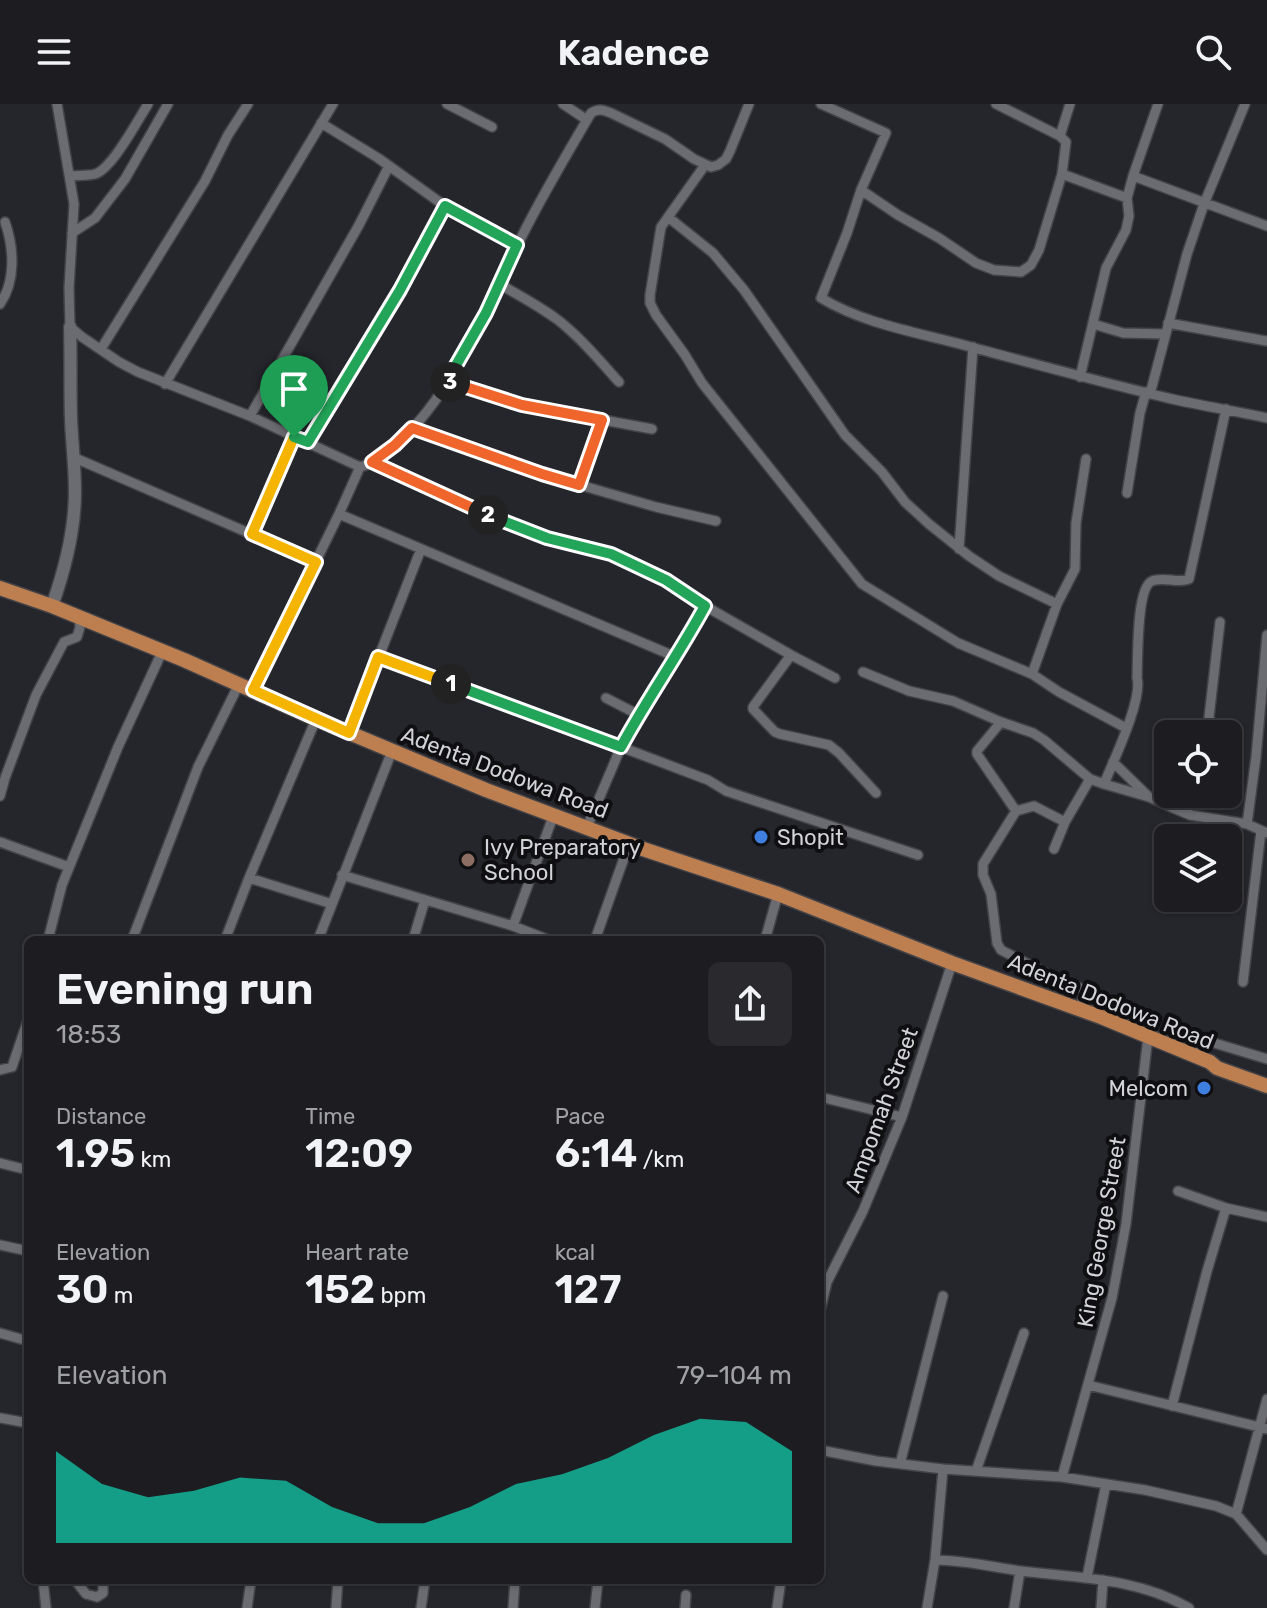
<!DOCTYPE html>
<meta charset="utf-8">
<style>
:root{--surface:#1c1c21;--page:#29292e;--text:#f1f3f6;--muted:#a0a1a5;--line:#3a3a3f;--accent:#13d5b3}
body{margin:0;font-family:Rubik,sans-serif;background:var(--page);color:var(--text);height:100vh;display:flex;flex-direction:column;font-size:30px;white-space:nowrap}
*{box-sizing:border-box;margin:0}
p{font-size:26px;color:var(--muted)}
.icon{flex:none;width:44px;height:44px;fill:none;stroke:currentColor;stroke-width:2;stroke-linecap:round;stroke-linejoin:round}
.map{position:relative;flex:1;overflow:hidden}
.panel{position:absolute;left:24px;top:832px;width:800px;height:648px;display:flex;flex-direction:column;background:var(--surface);border-radius:12px;box-shadow:0 2px 6px #0004,0 0 0 2px var(--line)}
.panel>*{flex:none}
.buttons{position:absolute;left:1154px;top:616px;display:grid;gap:16px}
.buttons a{display:grid;place-items:center;width:88px;height:88px;border-radius:12px;background:var(--surface);box-shadow:0 2px 6px #0004,0 0 0 2px var(--line);font-size:40px}
.pin{position:absolute;display:grid;place-items:center;width:68px;height:68px;color:#fff;margin:-82px -34px;border-radius:50% 50% 50% 0;rotate:-45deg;box-shadow:0 0 8px #0007}
.pin .icon{rotate:45deg}
.km{position:absolute;width:40px;height:40px;margin:-20px;border-radius:50%;background:#222;color:#fff;font-size:22px;line-height:40px;text-align:center}
.round{display:grid;place-items:center;flex:none;width:84px;height:84px;border-radius:12px;background:var(--page)}
.headline{display:flex;align-items:center;justify-content:space-between;height:136px;padding:0 32px}
h1{font-size:44px;font-weight:600;line-height:60px}
.stats{display:grid;grid-template-columns:repeat(3,1fr);gap:12px;height:136px;padding:8px 32px}
.stats div{display:grid;align-content:center}
.stats b{font-size:40px;font-weight:600}
.stats small{font-size:22px;font-weight:400}
.stats p{font-size:22px}
.chart{height:224px;padding:16px 32px}
.chart p{display:flex;justify-content:space-between}
.chart svg{width:100%;height:144px;margin-top:8px;fill:var(--accent);opacity:.7}
header{display:flex;justify-content:space-between;align-items:center;height:104px;padding:0 32px;background:var(--surface);font-size:36px;font-weight:600}
.map>svg:first-child{display:block}
.lines{fill:none;stroke-linecap:round;stroke-linejoin:round}
.street-casing{stroke:#424247;stroke-width:12}
.secondary-casing{stroke:#424247;stroke-width:15}
.primary-casing{stroke:#424247;stroke-width:17}
.street{stroke:#6b6b72;stroke-width:9}
.secondary{stroke:#6b6b72;stroke-width:12}
.primary{stroke:#be7f50;stroke-width:14}
.split-1-casing{stroke:#fff;stroke-width:16}
.split-2-casing{stroke:#fff;stroke-width:16}
.split-3-casing{stroke:#fff;stroke-width:16}
.split-4-casing{stroke:#fff;stroke-width:16}
.split-1{stroke:#f5b400;stroke-width:10}
.split-2{stroke:#22a559;stroke-width:10}
.split-3{stroke:#f0652b;stroke-width:10}
.split-4{stroke:#22a559;stroke-width:10}
.shop-dot{fill:#3f7fe0;stroke:#0f0f12;stroke-width:3}
.education-dot{fill:#8d6e63;stroke:#0f0f12;stroke-width:3}
.labels{text-anchor:middle;stroke-width:8;stroke-linejoin:round;paint-order:stroke}
.street-label{font-size:22px;fill:#d2d3d7;stroke:#0f0f12}
.poi-label{font-size:22px;fill:#d2d3d7;stroke:#0f0f12;text-anchor:start}
</style>
<header><svg class="icon" aria-label="menu" viewBox="0 0 24 24"><path d="M4 6h16M4 12h16M4 18h16"/></svg>Kadence<svg class="icon" aria-label="search" viewBox="0 0 24 24"><circle cx="10" cy="10" r="6"/><path d="M15 15l6 6"/></svg></header>
<div class="map">
<svg width="1267" height="1504" viewBox="0 0 1267 1504">
<rect width="100%" height="100%" fill="#25262c"/>
<g class="lines">
<defs>
<path id="street" d="M57,0l17,100 -5,84 1,39 12,10 37,25 19,10 112,44 110,51c10,-2 18,-9 26,-15 66,-48 99,-146 136,-216 21,-42 45,-82 69,-123 8,-5 12,-3 20,0l54,26 29,20 17,8 7,-2 8,-6 4,-8 19,-47
M447,0l45,23
M563,0l24,16
M821,0l65,29 -25,57 -14,43 -26,65c45,27 100,35 150,49 67,18 133,36 201,52 31,7 63,12 95,19
M996,0l64,32
M321,19l57,35 67,48 72,39
M705,61l-44,62 -11,68v8l6,12 29,40 17,28 160,201 96,59 74,31 27,18 67,36
M1062,70l65,24 6,-22 25,-72
M70,72c8,-1 18,0 25,-2 17,-5 43,-54 53,-70
M1133,72l134,50
M861,86l37,25 41,23 37,25 18,7 27,2 10,-7 8,-15 23,-76 4,-32 -6,-6 10,-32
M668,113l45,36 31,37 101,145 37,37 23,30 24,22 40,32 30,20 58,28
M72,129l23,-15 30,-39 43,-75
M499,180c20,11 40,22 59,36 23,18 42,41 61,62
M0,200c16,-23 14,-56 5,-82
M1168,219l99,18
M1093,220l30,9 42,1
M101,245l104,-168 23,-46 20,-31
M1080,273l26,-109 20,-38 3,-14 -2,-18
M447,277l75,24 130,24
M165,280l168,-280
M1150,290l37,-140 17,-50 41,-100
M250,312l109,-191 30,-59
M412,324l130,46 114,33 60,14
M308,338l92,-152 45,-84
M75,354l241,104
M372,358l110,50 65,26 64,16 27,11 46,26 21,15 -29,51
M579,381l23,-65
M1127,389l13,-80 6,-21
M339,410l337,143 -55,90 -34,80
M252,430l42,-97
M959,445l14,-202
M705,502l86,49 44,23
M791,551l-38,52v2l22,23 5,2 49,11 10,8 37,40
M378,553l243,90 87,33 18,11 192,64
M863,568l46,19 44,10 48,21
M1032,570l25,-70 18,-35 1,-46 10,-64
M253,586l86,-176 21,-47
M606,594l33,17
M349,629l72,-184
M1208,630l4,-9 -3,-8 11,-95
M1113,658l36,35 22,10 19,8 57,9 20,9
M1104,680c9,-22 39,-85 33,-106 1,-18 -1,-90 15,-97 12,-5 26,3 37,-2l37,-170
M1183,690l-1,8 8,13
M0,692l5,-18 31,-83 28,-53 13,-5 3,-10 -1,-10
M1016,707l-33,53v11l8,19 6,49 4,7 56,29 28,11 -5,19
M1065,718l-31,-16 -18,5 -39,-57v-3l24,-29 32,11 11,7 46,39 14,5 45,13
M1247,720l9,-67 11,-122
M0,738l69,25
M1054,745l11,-27 25,-43
M342,771l171,51 36,14
M249,774l83,26
M513,822l41,-112
M48,836l14,-55 56,-138 44,-95
M132,836l66,-173 41,-83
M225,836l24,-62 67,-159
M318,836l74,-189
M413,836l12,-40
M595,836l34,-96
M765,836l13,-46
M1243,878l18,-151
M1191,951l11,-10 9,-3 56,17
M0,966l12,-3 16,-47
M820,993l82,20
M0,1059l28,7
M1178,1087l48,17 41,9
M0,1141l28,6
M820,1207l7,-29 36,-71 39,-94 50,-154
M0,1229l28,8
M1088,1281l179,44
M1172,1302l35,-135 19,-63
M0,1314l28,5
M820,1346l56,11 67,8 119,8 83,13 71,16 20,8 31,36
M900,1360l43,-168
M976,1367l48,-138
M1062,1373l50,-179 14,-74 22,-187
M1236,1410l31,-115
M935,1456c29,0 57,7 86,11 57,7 117,7 168,37
M1087,1473l19,-93
M43,1476l3,28
M75,1476l11,14 11,3 6,-4v-13
M247,1504l4,-28
M336,1504l2,-28
M421,1504l4,-28
M513,1504l2,-28
M595,1504l3,-28
M685,1504l1,-13
M777,1504l4,-28
M927,1504l8,-48 8,-91
M1014,1504l6,-37
M1101,1504l2,-28"/>
<path id="secondary" d="M52,502c13,-37 23,-75 23,-114 0,-25 -3,-49 -4,-73 -1,-31 0,-62 -1,-92"/>
<path id="primary" d="M0,484l52,18 132,54 132,59 170,71 157,59 135,45 174,69 149,54 109,45 7,6 50,18"/>
</defs>
<!-- street casing -->
<use href="#street" class="street-casing"/>
<!-- secondary casing -->
<use href="#secondary" class="secondary-casing"/>
<!-- primary casing -->
<use href="#primary" class="primary-casing"/>
<!-- street -->
<use href="#street" class="street"/>
<!-- secondary -->
<use href="#secondary" class="secondary"/>
<!-- primary -->
<use href="#primary" class="primary"/>
</g>
<g class="lines">
<defs>
<path id="split-1" d="M294,333l-42,97 64,28 -63,128 96,43 29,-76 73,27"/>
<path id="split-2" d="M451,580l170,63c26,-48 58,-93 84,-141l-39,-26 -55,-26 -64,-16 -59,-23"/>
<path id="split-3" d="M450,278l72,23 80,15 -23,65 -37,-11 -130,-46 -17,17 -23,17 116,53"/>
<path id="split-4" d="M294,333l14,5 92,-152 45,-84 72,39 -31,68 -39,68 3,1"/>
</defs>
<!-- split-1 casing -->
<use href="#split-1" class="split-1-casing"/>
<!-- split-2 casing -->
<use href="#split-2" class="split-2-casing"/>
<!-- split-3 casing -->
<use href="#split-3" class="split-3-casing"/>
<!-- split-4 casing -->
<use href="#split-4" class="split-4-casing"/>
<!-- split-1 -->
<use href="#split-1" class="split-1"/>
<!-- split-2 -->
<use href="#split-2" class="split-2"/>
<!-- split-3 -->
<use href="#split-3" class="split-3"/>
<!-- split-4 -->
<use href="#split-4" class="split-4"/>
</g>
<!-- markers -->
<g class="shop-dot">
<circle cx="761" cy="733" r="8"/>
<circle cx="1204" cy="984" r="8"/>
</g>
<circle class="education-dot" cx="468" cy="756" r="8"/>
<g class="labels">
<!-- street labels -->
<g class="street-label">
<text transform="translate(505 668) rotate(21)" y="8">Adenta Dodowa Road</text>
<text transform="translate(1111 897) rotate(22)" y="8">Adenta Dodowa Road</text>
<text transform="translate(881 1006) rotate(-70)" y="8">Ampomah Street</text>
<text transform="translate(1101 1128) rotate(-80)" y="8">King George Street</text>
</g>
<!-- poi labels -->
<g class="poi-label">
<text x="777" y="741">Shopit</text>
<text x="484" y="751">Ivy Preparatory<tspan x="484" dy="25">School</tspan></text>
<text x="1188" y="992" text-anchor="end">Melcom</text>
</g>
</g>
</svg>
<div class="buttons">
<a><svg class="icon" aria-label="locate" viewBox="0 0 24 24"><circle cx="12" cy="12" r="6"/><path d="M12 2v4M12 18v4M2 12h4M18 12h4"/></svg></a>
<a><svg class="icon" aria-label="layers" viewBox="0 0 24 24"><path d="M12 4l9 5-9 5-9-5zM3 14l9 5 9-5"/></svg></a>
</div>
<div class="pin" style="left:294px;top:333px;background:#1e9e55"><svg class="icon" aria-label="arrive" viewBox="0 0 24 24"><path d="M6 21V4h12l-3 4 3 4H6"/></svg></div>
<b class="km" style="left:451px;top:580px">1</b>
<b class="km" style="left:488px;top:411px">2</b>
<b class="km" style="left:450px;top:278px">3</b>
<section class="panel">
<div class="headline"><div><h1>Evening run</h1><p>18:53</p></div><a class="round"><svg class="icon" aria-label="share" viewBox="0 0 24 24"><path d="M12 15V3M7 8l5-5 5 5M5 13v7h14v-7"/></svg></a></div>
<div class="stats">
<div><p>Distance</p><b>1.95<small> km</small></b></div>
<div><p>Time</p><b>12:09</b></div>
<div><p>Pace</p><b>6:14<small> /km</small></b></div>
</div>
<div class="stats">
<div><p>Elevation</p><b>30<small> m</small></b></div>
<div><p>Heart rate</p><b>152<small> bpm</small></b></div>
<div><p>kcal</p><b>127</b></div>
</div>
<div class="chart"><p><span>Elevation</span>79–104 m</p>
<svg viewBox="0 0 160 44" preserveAspectRatio="none"><path d="M0 44V16L10 26L20 30L30 28L40 24L50 25L60 33L70 38L80 38L90 33L100 26L110 23L120 18L130 11L140 6L150 7L160 16V44z"/></svg>
</div>
</section>
</div>
